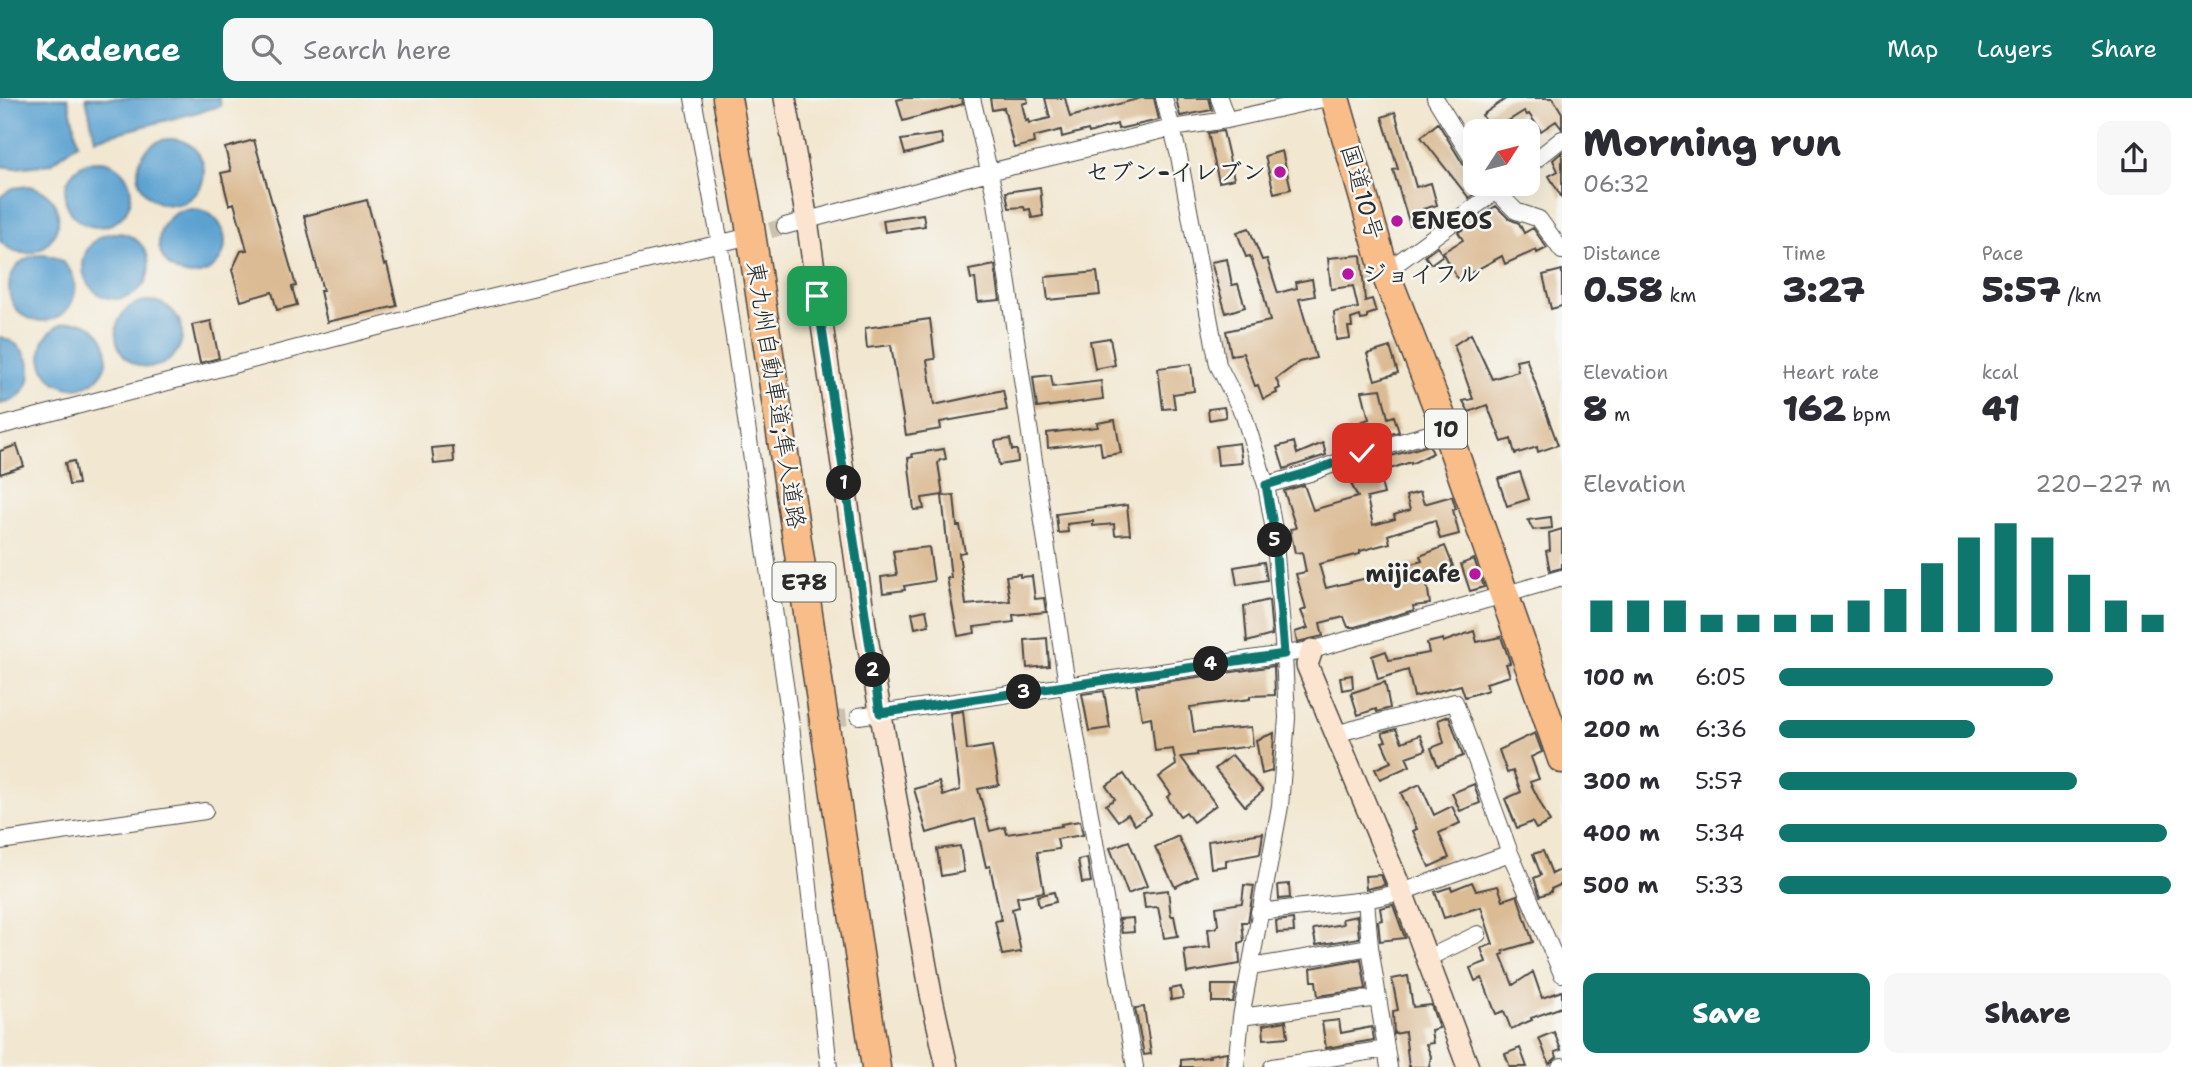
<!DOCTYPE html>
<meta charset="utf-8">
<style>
:root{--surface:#fff;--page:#f7f7f7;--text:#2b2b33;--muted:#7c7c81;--accent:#0f766e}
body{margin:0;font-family:"Shantell Sans","Klee One",sans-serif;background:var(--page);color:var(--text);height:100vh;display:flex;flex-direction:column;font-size:26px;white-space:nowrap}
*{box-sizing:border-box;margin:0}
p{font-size:23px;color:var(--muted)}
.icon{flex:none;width:38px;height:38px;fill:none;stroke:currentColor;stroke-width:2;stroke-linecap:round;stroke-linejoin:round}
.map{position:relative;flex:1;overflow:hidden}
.sheet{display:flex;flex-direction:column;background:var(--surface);width:630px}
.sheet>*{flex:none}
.needle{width:46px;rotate:54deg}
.tools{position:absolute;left:1463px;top:21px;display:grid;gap:14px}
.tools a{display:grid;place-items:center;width:77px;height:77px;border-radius:14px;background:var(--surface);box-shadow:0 7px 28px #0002;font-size:35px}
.pin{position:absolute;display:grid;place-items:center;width:60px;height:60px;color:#fff;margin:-30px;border-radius:14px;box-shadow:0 4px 10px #0006}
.km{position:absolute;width:35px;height:35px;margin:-18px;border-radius:50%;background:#222;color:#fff;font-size:19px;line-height:35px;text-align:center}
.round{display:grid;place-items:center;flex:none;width:74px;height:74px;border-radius:14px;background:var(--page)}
.headline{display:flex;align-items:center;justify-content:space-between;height:119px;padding:0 21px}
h1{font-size:38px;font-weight:800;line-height:52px}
.stats{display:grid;grid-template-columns:repeat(3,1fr);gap:10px;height:119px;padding:7px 21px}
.stats div{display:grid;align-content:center}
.stats b{font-size:35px;font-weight:800}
.stats small{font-size:19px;font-weight:400}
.stats p{font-size:19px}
.chart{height:196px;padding:14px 21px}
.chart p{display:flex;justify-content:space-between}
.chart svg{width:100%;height:126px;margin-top:7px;stroke:var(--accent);stroke-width:6}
.primary-button{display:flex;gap:14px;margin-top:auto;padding:14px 21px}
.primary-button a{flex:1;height:80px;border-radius:14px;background:var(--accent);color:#fff;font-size:28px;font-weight:800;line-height:80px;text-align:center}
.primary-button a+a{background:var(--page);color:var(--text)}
ul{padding:0 21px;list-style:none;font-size:23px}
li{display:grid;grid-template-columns:112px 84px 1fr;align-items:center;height:52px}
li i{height:18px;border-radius:9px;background:var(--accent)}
header{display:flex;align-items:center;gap:42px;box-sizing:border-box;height:98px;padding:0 35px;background:var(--accent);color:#fff}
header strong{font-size:33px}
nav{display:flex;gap:38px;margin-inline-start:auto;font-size:24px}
.search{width:490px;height:63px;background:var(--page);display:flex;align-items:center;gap:18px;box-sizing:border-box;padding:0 24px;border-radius:14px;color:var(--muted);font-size:26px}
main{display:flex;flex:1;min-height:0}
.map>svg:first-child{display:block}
.water{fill:#5ba2d1;stroke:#43667e;stroke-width:2}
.building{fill:#dbbb94}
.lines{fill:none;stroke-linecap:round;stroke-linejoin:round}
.street-tunnel{stroke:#cac1af;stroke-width:16;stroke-dasharray:16 8;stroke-linecap:butt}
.street-casing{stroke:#494744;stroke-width:18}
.secondary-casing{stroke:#494744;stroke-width:24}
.highway-casing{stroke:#494744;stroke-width:31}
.street{stroke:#fff;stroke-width:16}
.secondary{stroke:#fce5d0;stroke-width:21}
.highway{stroke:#f8bd89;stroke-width:28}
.route-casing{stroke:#fff;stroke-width:14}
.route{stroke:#0f766e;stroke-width:9}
.poi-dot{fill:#b5179e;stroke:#f6f6f2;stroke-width:2.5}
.labels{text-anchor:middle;stroke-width:5;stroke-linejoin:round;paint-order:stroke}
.shield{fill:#f6f6f2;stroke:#686867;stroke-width:2}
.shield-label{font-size:23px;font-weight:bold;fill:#2b2b2b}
.poi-label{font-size:24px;font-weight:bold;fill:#2b2b2b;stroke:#f6f6f2;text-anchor:end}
.street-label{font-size:24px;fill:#2b2b2b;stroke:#f6f6f2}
</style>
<header>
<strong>Kadence</strong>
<div class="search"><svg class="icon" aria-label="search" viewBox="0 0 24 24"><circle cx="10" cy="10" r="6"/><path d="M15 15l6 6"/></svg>Search here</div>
<nav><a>Map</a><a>Layers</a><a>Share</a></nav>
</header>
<main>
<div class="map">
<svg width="1562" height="969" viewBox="0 0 1562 969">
<rect width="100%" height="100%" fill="#f6f6f2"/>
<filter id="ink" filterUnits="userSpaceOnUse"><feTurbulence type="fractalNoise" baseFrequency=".0143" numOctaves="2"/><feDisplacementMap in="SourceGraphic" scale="14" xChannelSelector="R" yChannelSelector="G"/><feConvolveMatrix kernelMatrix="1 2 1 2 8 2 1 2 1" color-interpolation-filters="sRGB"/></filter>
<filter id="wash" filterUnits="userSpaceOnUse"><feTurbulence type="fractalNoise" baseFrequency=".00686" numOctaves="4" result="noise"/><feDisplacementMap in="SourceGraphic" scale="28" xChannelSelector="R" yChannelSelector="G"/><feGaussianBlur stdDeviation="1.57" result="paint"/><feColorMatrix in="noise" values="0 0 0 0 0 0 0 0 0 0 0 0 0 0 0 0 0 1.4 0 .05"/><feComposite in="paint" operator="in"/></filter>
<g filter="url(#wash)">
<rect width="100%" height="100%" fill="#f2e7d0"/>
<!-- water -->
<path class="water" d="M0,0h68l10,45 -28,21 -34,4 -16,-2z
M86,0h133l2,8 -126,33z
M138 74a33 33 0 1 1 66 0a33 33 0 1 1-66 0Z
M65 96a33 33 0 1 1 66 0a33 33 0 1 1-66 0Z
M29,88c61,15 14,98 -29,55v-44l13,-9z
M159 144a33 33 0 1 1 66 0a33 33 0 1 1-66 0Z
M83 168a33 33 0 1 1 66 0a33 33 0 1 1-66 0Z
M9 190a33 33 0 1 1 66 0a33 33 0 1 1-66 0Z
M116 236a33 33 0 1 1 66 0a33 33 0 1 1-66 0Z
M41 257a33 33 0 1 1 66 0a33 33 0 1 1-66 0Z
M0,239c39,9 41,61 0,67z"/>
<g id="blocks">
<!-- building -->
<path class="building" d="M904,0h58l1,6 -60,17 -6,-21z
M990,0h37l1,4 -6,2 4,17 2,-1 1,3 21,-5 -5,-20h20l5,19 71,-19h13l5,22 -41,9 -1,-5 -28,9 -1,-3 -26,7 -1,-7 -28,7 1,6 -20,5 -10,-40 -12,2z
M1176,0h33l3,12 -32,6z
M1507,0h46l9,15v16l-6,-8 -15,10 -12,-17 -2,1 -3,-4 -32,20 -10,-16z
M1395,14l21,75 15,-4 6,22 -14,4 3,11 -16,5 -17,-55 5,-1 -16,-52z
M1438,25l28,46 9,4v11h6v5l-12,9 -48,-61z
M1223,33l11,48 -15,3 -11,-49z
M941,36l2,10 -38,10 -4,-14z
M254,42l42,146 -4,1 5,18 -20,5 -5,-18 -31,9 -9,-31 9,-19 6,-1 -13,-47 -5,2 -8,-32 10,-2 -6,-23z
M1282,53l9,38 -17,4 -9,-37z
M1562,54v46l-13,-22 9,-5 -5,-11z
M1040,89l3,29 -11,2 -2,-9 -5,1 -1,-3 -15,1 -3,-16z
M367,102l17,65 3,-1 10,42 -70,16 -7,-31h3l-19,-75z
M1496,108l13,13 10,4 5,10 9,-5 14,20 -10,5 -1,-3 -31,14 -3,-8 -44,24 -15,-28 20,-12 -5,-8 19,-10 -2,-3z
M923,116l2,12 -40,6 -2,-12z
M1249,130l13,32 5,-1 11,34 19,-5 -1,-6 16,-3 3,17 -16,3 17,59 -17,4 -23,17 4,9 -4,2 1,3 -14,6 -5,-14 -3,1 -12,-33 -12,2 -5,-24 44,-10 -8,-33 -12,-32 -4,1 -9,-25z
M1437,149l6,8 -12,9 -6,-8z
M1361,157l4,46 7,-2 4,13 -9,3v4l-6,1 -1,-4 -9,3 1,8h-4l2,11 -14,2 -2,-28 24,-4 -5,-22 -22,3 -3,-31z
M1227,161l5,26 6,-1 7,23 -19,6 -15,-51z
M995,167l5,35 -22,2 -3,-24 -4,1 -2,-9z
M1562,172v36l-11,3 -8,-34z
M1097,174l3,23 -52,5 -3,-23z
M930,221l5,40 -8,1 7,45 69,-15 4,20 -67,12 1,7 -35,6 -15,-90 -24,3 -2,-20z
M211,223l8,37 -19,5 -8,-38z
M1471,236l21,45 26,-8 -2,-11 10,-2 32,87 -20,7 -1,-5 -22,7 -4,-15 -9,3 -15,-37 -18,7 -6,-11 10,-2 -19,-54z
M1110,240l5,27 -20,4 -5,-28z
M1390,249l8,26 -23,7 -8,-26z
M1191,266l3,27 -21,3 2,14 -12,1 -5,-41z
M1051,277l2,12 48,-6 2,18 -66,9 -4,-31z
M1381,291l7,29 6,-2 5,16 -48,11 -5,-16 23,-8 -7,-28z
M1224,309l2,10 -17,3 -1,-11z
M1115,322l6,33 -19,3 -2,-14 -52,6 -1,-15 51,-6 -1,-4z
M1010,341l2,11h5l1,12 -19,3 -4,-24z
M1294,344l3,12 26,-11 3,12 -42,14 -7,-22z
M1239,345l3,20 -24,2 -2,-19z
M17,347l7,21 -24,8v-23z
M1429,347l4,8 -22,11v-2l-33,11 -4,-12z
M453,348l1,16 -20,2 -2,-16z
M944,351l2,10 -6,1 -2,3 5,32 -21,3 2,11 -10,1 -6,-52 5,-1 -1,-3z
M74,363l4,23 -9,1 -4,-22z
M1520,374l9,27 -22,7 -9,-27z
M1380,380l4,16 -17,4 6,27 22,-6 -1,-4 16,-5 -4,-14 14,-4 4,12 28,-8 4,13 -3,1 6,24 -19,5 -5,-19 -47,15 2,8 -30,8v3l-41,10 7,24 41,-10v2l23,-10 32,-9 -2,-5 25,-10 8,20 -27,11 4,27 -17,2 1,4 -59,17h-7l-4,-10 -24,6 3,13 -26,6 -2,-10 13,-4 -7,-17 5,-2 -10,-35 10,-2 -4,-20 -7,1 -5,-24 6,-1 -12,-37 20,-6 9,25 45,-13 -7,-13z
M954,397l3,31h3l5,26 -6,1 7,52 44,-4 -4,-25 14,-2v3l12,-1 3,23 9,-1 2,14 -33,3 1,7 -40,5 1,6 -17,3 -11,-58h4l-9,-82z
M1127,407l3,29 -15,1 -1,-11 -21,2v-5l-26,3 1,8 -10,1 -2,-19z
M1551,419l1,11 -19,2 -5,-10z
M1562,431v39l-12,3 -4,-20 4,-1 -1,-17z
M929,449l5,34 -30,5 1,4 -22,3 -2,-16 16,-2 -4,-24z
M1474,461l10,28 -14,4 -9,-27z
M1264,464l3,18 -30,5 -3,-18z
M1269,502l3,35 -25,7 -3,-36z
M926,512l3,15 -14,3 -3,-15z
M1474,533l3,11 24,-5 8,22 1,4 -4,1 4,12 -24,7 2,7 -23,7 -4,-12 -47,12 -6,-27 -30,9 -6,-23 14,-5 3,9 40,-7 -2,-10 16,-4v3z
M1047,540l2,28 -22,2 -2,-28z
M1274,568l1,29 -25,1v3l-60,8 4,25 57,-5 2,19 -56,7v2l-16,2 35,48 -23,17 -7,-10 -6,4 -13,-19 4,-3 -12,-17 17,-12 -3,-16 -18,2 -4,-34 -9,2 -6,-33z
M1352,577l1,13 -11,2 -2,-13z
M1385,584l5,26 -13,4 -1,-3 -18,6 -7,-22z
M1104,593l6,37 -21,3 -7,-37z
M963,613l4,39 25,-4 7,39 -21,4 12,42 15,-4 2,7 55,-8 -1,-2 19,-3 3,14 -26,4 2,10 -22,3 7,40 -27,5 2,10 -7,2 9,43 -19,3 -7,-34 6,-1 -11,-54 -4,1 -11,-48 -48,14 -13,-44 25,-7 4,14 17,-6 -10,-77z
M1449,618l14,40 -25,10 -7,-18 13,-5 -6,-23z
M1396,631l6,13 18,-7 6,15 -20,7 4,9 -30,13 -5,-10 16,-7 -9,-20 4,-1 -4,-8z
M1274,635l-2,38 -10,3 -6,-34z
M1535,635l7,19 -11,5 8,22 -9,3 20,40 -14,7 -4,-7 -15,6 -12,-29 16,-7 -8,-21 -6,2 -8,-23z
M1232,657l31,36 -18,15 -30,-37z
M1124,676l27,40 -16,11 -7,-11 -10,7 -12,-16 9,-6 -9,-13z
M1420,686l14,31 18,-9 8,17 -21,10 10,25 -20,9 -16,-36 4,-2 -16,-36z
M1474,686l6,19 -20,8 -8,-18z
M1263,735l-3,21 -34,6v6l-15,2 -3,-27z
M1178,738l19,40 -22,11 -20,-40z
M1129,743l18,45 -19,8 -18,-46z
M960,748l4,26 -23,4 -4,-27z
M1543,753l9,23 10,-5v15l-11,5v3l-11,4 -6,-18 7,-3 -8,-21z
M1087,760l4,24 -9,1 -4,-23z
M1381,777l4,10 -19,4 -1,-13z
M1472,784l4,9 22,-5 5,14 14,-5 16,47 -30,9 1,3 -3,1 12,30 20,-13 9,26 20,-7v16l-31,11 1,2 -21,9 -7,-18 -8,3 -14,-36 -7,3 -5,-13 16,-6 -5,-14 12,-4 -12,-37 -37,11 -9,-26 16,-5 1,3z
M1289,786l1,14 -11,1 -1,-14z
M1244,787l10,1 -6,36h-6l2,19 -5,2 1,21 -53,9 -3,-23 26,-3 -2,-18 7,-1 3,-3 -2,-18 26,-4z
M1168,792l3,26h3l4,20 -14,2 -6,-31 -13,1 -2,-15z
M1054,794l2,10 -17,4 -2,-10z
M1393,807l12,33 -25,3 -2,-20 4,-1 -2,-12z
M1357,818l2,22 -43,7 -3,-16 30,-5 -1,-5z
M1133,820l1,14 -12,1 -3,-14z
M1293,821l1,13 -17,1 -1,-12z
M1361,861l5,30 -48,7 -2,-15h-4l-1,-13z
M1408,878l5,31 18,-2 8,23 -8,2 2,13 -7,1 5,12 -2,11h-20l-4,-35 -11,2 -1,-23 5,-1 -6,-31z
M1212,887h24l-3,17h-21z
M1181,889l2,11 -12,2 -1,-11z
M1144,909l7,47 -7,1 -9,-47z
M1339,922l2,13 31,-6 2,13 -48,8 -4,-26z
M1286,923l2,16 -24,2 -1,-14z
M1554,934l7,18 -6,2 2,5 -8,7 -10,-26z
M1520,950l7,19h-17l-5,-13z
M1227,954l-1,15h-45v-7l29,-3 -1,-2z"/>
</g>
</g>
<g filter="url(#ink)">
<use href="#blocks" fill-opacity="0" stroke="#494744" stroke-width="2"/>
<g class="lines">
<!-- street-tunnel -->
<path class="street-tunnel" d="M747,139l38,-11
M807,624l52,-6"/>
<defs>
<path id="street" d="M693,0l27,145 71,482 38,342
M972,0l23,98 72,489 68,382
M1164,0l15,58 39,209 26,51 22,69 8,45 10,124 3,64 -7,88 -39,211 -5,50
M1219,0l8,22
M1435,0l40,65
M1528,68l34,-27
M1491,88l25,25 23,8 23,32
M785,128l204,-54 183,-44 55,-8 100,-22
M1385,174l121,-88
M0,328l473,-124 269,-64
M1266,387l44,-12 52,-20 84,-24
M859,618l453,-66 250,-72
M1335,636l120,-32 55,151 52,121
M0,743l205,-30
M1259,814l107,-12
M1428,860l50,-24
M1251,869l119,-20
M1241,919l137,-19
M1272,969l114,-18
M1389,969l-19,-120 -4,-47 36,-8 108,-39
M1560,969l2,-1"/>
<path id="secondary" d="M785,0l22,122 59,412 65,362 16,73
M1312,552l-5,15 95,227 66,175"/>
<path id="highway" d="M727,0l22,122 127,847
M1335,0l50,174 61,157 116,330"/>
</defs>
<!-- street casing -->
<use href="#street" class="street-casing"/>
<!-- secondary casing -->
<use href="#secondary" class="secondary-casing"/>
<!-- highway casing -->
<use href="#highway" class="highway-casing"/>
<!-- street -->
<use href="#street" class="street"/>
<!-- secondary -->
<use href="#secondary" class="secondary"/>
<!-- highway -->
<use href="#highway" class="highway"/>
</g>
</g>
<g class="lines" filter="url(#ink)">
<defs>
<path id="route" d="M817,198l63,417 404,-59 -10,-124 -8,-45 44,-13 52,-19"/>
</defs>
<!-- route casing -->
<use href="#route" class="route-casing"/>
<!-- route -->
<use href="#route" class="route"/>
</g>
<!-- markers -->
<g class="poi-dot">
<circle cx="1280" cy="74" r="7"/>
<circle cx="1397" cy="123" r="7"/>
<circle cx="1348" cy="176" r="7"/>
<circle cx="1475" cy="476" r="7"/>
</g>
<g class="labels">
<!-- shield labels -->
<g class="shield">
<rect x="1425" y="311.5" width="42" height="39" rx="5"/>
<rect x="772.5" y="464.5" width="63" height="39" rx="5"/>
</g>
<g class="shield-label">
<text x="1446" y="339">10</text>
<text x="804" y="492">E78</text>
</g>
<!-- poi labels -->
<g class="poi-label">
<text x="1266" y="82">セブン-イレブン</text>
<text x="1411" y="131" text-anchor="start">ENEOS</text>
<text x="1362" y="184" text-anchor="start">ジョイフル</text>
<text x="1461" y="484">mijicafe</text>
</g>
<!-- street labels -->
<g class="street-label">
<text transform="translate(1362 94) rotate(74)" y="8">国道10号</text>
<text transform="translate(776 297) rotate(81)" y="8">東九州自動車道;隼人道路</text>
</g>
</g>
</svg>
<div class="tools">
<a><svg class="needle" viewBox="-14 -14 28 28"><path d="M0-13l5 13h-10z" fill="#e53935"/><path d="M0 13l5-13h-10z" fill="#7c7c81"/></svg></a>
</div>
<div class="pin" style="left:817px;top:198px;background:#1e9e55"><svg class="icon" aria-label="arrive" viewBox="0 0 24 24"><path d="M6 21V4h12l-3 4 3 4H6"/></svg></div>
<div class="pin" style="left:1362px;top:355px;background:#d93025"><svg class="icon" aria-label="check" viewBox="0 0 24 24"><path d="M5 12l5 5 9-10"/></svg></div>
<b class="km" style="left:844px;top:385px">1</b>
<b class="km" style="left:873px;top:572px">2</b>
<b class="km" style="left:1024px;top:594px">3</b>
<b class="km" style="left:1211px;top:566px">4</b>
<b class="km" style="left:1275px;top:442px">5</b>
</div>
<section class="sheet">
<div class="headline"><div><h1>Morning run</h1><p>06:32</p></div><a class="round"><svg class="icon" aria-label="share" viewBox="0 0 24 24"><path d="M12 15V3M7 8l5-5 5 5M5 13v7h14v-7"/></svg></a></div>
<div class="stats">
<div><p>Distance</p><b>0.58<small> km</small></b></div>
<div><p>Time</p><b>3:27</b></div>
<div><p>Pace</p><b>5:57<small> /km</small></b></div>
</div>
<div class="stats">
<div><p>Elevation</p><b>8<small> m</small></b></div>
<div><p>Heart rate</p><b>162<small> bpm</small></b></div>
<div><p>kcal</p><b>41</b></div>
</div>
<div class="chart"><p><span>Elevation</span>220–227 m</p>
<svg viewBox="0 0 160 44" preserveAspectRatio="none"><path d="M5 44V33M15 44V33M25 44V33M35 44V38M45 44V38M55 44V38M65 44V38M75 44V33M85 44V29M95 44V20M105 44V11M115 44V6M125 44V11M135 44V24M145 44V33M155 44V38"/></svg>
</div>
<ul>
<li><b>100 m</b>6:05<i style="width:70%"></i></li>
<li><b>200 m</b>6:36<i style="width:50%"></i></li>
<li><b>300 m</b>5:57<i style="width:76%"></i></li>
<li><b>400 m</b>5:34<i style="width:99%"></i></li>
<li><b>500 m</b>5:33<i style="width:100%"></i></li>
</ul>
<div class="primary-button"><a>Save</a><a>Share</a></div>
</section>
</main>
